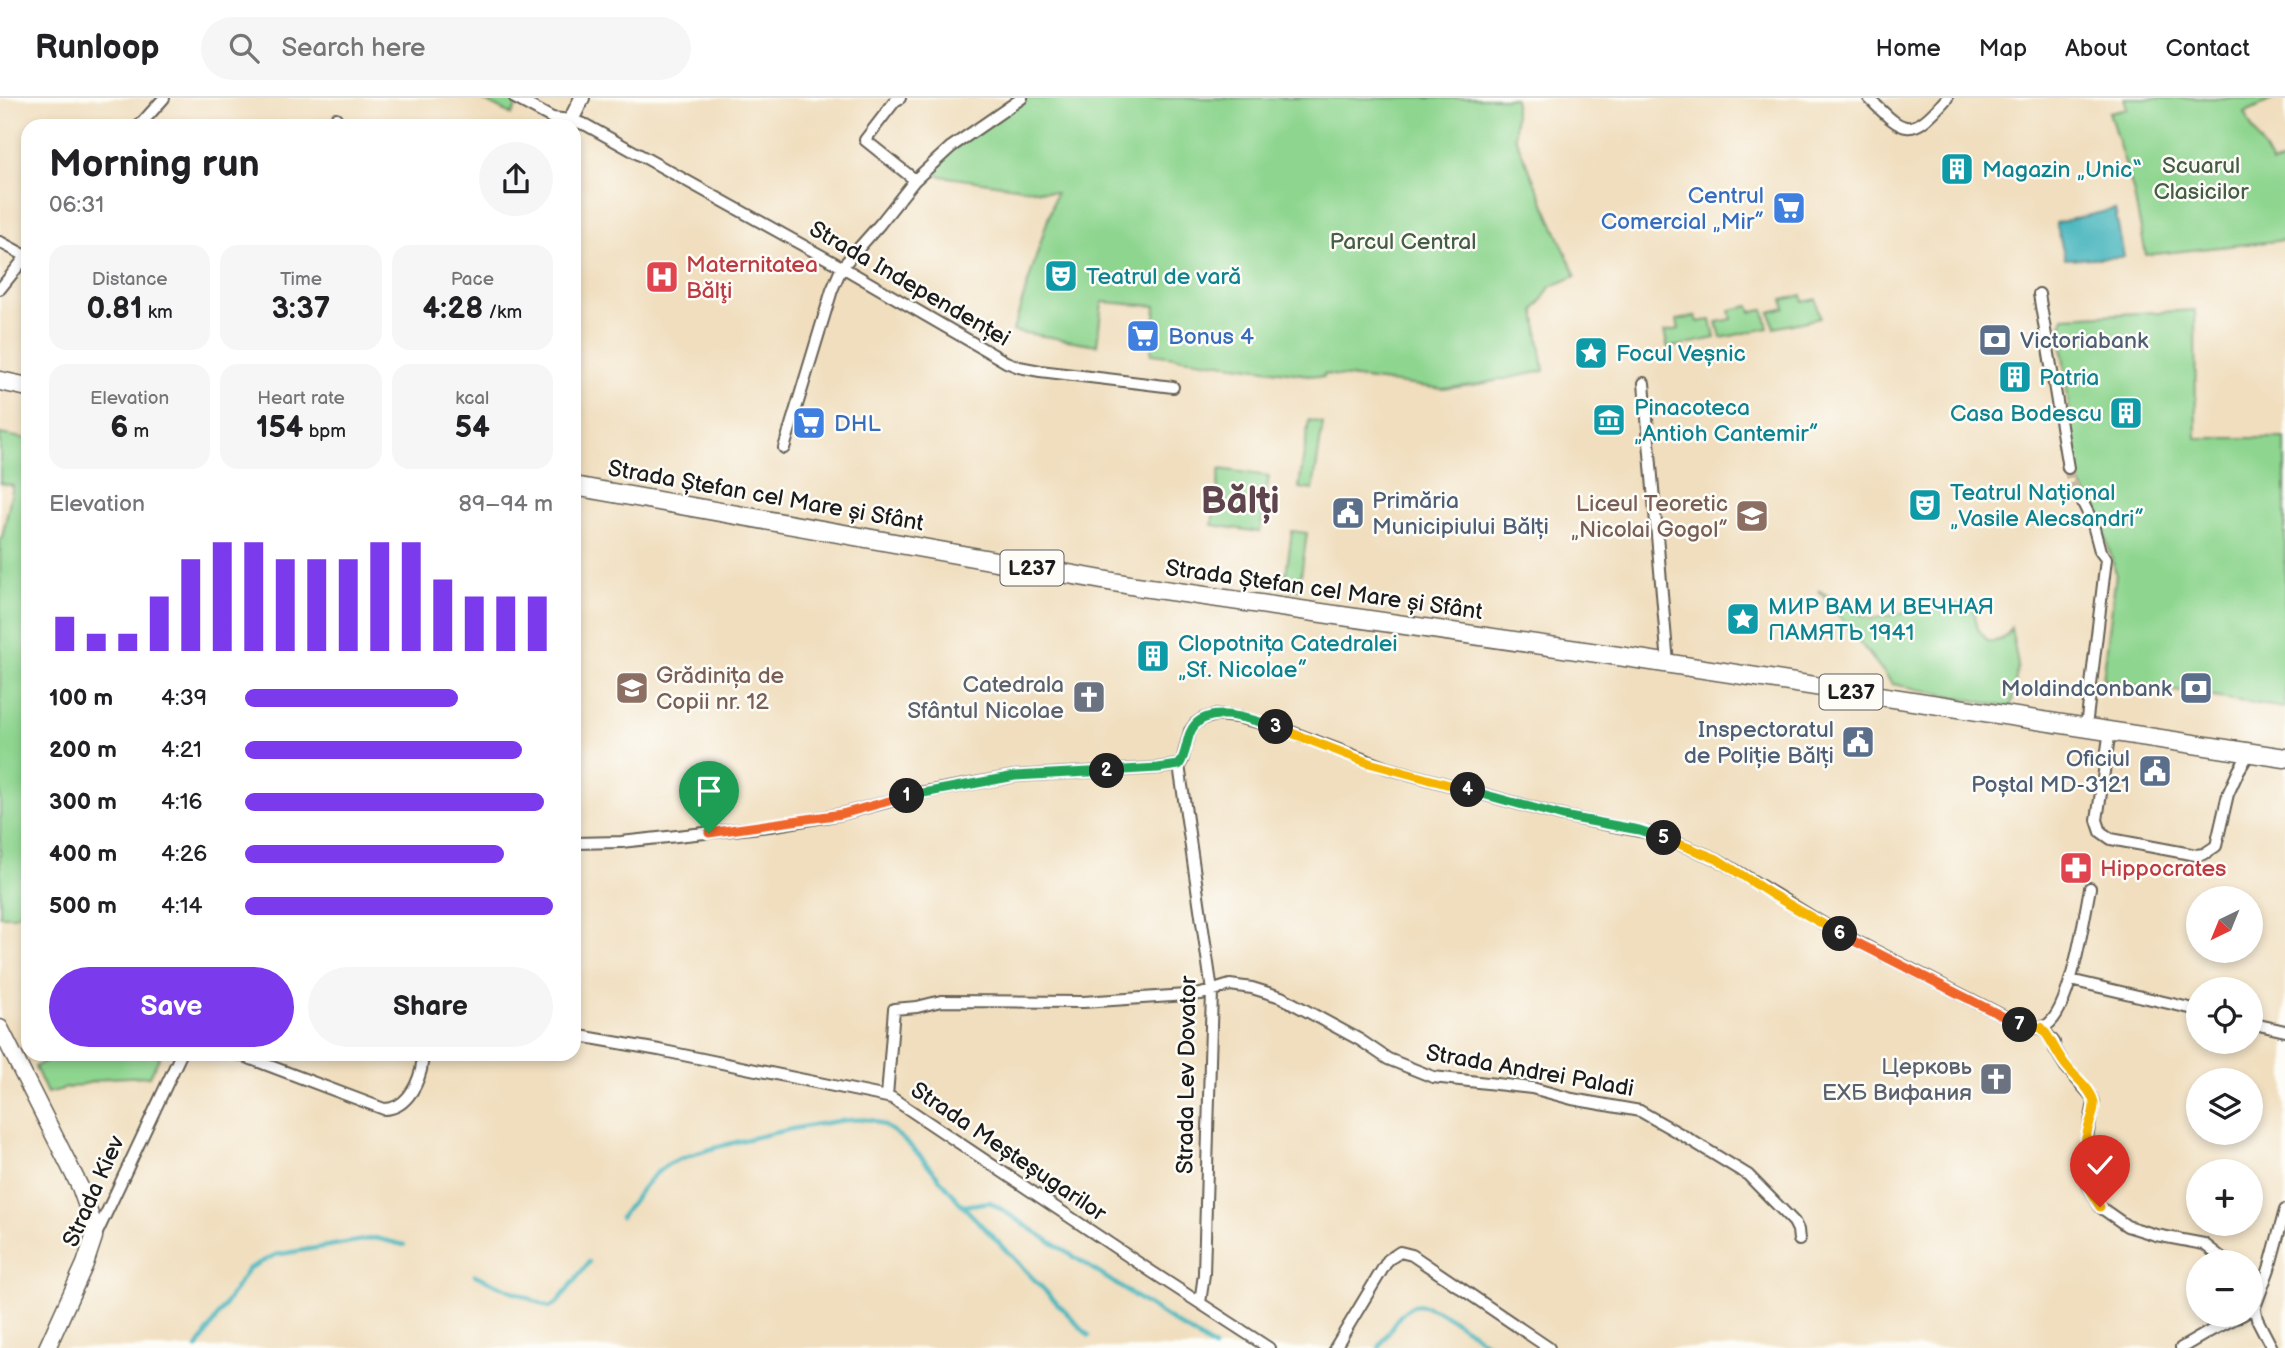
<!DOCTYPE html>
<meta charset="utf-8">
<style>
:root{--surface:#fff;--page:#f6f6f6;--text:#202124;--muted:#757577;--line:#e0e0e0;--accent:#7c3aed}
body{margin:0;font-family:"Balsamiq Sans",sans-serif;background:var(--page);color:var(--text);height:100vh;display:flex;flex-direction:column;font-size:26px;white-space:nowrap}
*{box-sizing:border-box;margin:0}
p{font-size:23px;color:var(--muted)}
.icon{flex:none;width:38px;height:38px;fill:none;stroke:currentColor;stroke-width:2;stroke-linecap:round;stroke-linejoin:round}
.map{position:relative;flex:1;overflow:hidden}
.side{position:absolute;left:21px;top:21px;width:560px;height:942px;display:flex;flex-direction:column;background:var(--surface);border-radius:21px;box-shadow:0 4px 10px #0003}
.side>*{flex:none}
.needle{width:46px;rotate:223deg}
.fabs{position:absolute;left:2186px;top:788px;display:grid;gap:14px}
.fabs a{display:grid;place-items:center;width:77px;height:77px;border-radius:50%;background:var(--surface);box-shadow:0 4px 10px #0003;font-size:35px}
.pin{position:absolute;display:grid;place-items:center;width:60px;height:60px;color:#fff;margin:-72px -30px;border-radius:50% 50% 50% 0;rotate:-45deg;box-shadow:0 0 7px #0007}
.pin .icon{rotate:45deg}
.km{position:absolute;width:35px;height:35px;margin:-18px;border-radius:50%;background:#222;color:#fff;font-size:19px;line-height:35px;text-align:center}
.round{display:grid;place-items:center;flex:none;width:74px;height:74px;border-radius:37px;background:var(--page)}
.overview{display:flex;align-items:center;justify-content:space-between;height:119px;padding:0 28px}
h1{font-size:38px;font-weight:800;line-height:52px}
.metrics{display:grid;grid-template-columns:repeat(3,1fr);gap:10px;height:119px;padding:7px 28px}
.metrics div{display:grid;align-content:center;border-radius:18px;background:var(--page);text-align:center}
.metrics b{font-size:30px;font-weight:800}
.metrics small{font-size:19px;font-weight:400}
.metrics p{font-size:19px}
.chart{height:196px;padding:14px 28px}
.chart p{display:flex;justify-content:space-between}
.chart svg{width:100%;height:126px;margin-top:7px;stroke:var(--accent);stroke-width:6}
.cta{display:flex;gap:14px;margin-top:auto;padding:14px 28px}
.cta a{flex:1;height:80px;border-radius:42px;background:var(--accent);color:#fff;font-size:28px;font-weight:800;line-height:80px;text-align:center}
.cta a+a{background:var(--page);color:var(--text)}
ul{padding:0 28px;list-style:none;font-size:23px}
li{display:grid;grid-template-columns:112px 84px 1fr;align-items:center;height:52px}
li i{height:18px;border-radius:9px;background:var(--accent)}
header{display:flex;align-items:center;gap:42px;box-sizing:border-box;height:98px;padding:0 35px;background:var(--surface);border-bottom:2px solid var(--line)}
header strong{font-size:33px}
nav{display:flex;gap:38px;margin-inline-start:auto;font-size:24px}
.search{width:490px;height:63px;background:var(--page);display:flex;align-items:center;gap:18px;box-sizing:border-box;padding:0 24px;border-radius:38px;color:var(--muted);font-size:26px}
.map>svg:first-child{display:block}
.green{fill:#8ed58f;stroke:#557856;stroke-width:2}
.water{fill:#46b5bd;stroke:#31686c;stroke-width:2}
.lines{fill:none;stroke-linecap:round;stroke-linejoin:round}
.stream{stroke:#46b5bd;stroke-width:4.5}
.minor-tunnel{stroke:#c6b79e;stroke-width:10;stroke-dasharray:10 5;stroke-linecap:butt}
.minor-casing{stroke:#666055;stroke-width:14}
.tertiary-casing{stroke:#666055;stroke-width:18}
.secondary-casing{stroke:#666055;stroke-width:19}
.primary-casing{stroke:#666055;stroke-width:21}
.minor{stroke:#fff;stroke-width:10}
.tertiary{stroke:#fff;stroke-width:14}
.secondary{stroke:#fff;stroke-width:16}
.primary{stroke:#fff;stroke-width:18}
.split-1-casing{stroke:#fff;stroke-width:14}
.split-2-casing{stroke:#fff;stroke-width:14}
.split-3-casing{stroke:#fff;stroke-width:14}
.split-4-casing{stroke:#fff;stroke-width:14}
.split-5-casing{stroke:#fff;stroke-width:14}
.split-6-casing{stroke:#fff;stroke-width:14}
.split-7-casing{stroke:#fff;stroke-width:14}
.split-8-casing{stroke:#fff;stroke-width:14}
.split-1{stroke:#f0652b;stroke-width:9}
.split-2{stroke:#22a559;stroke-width:9}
.split-3{stroke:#22a559;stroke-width:9}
.split-4{stroke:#f5b400;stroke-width:9}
.split-5{stroke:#22a559;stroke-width:9}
.split-6{stroke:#f5b400;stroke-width:9}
.split-7{stroke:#f0652b;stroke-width:9}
.split-8{stroke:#f5b400;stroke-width:9}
.labels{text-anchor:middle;stroke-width:5;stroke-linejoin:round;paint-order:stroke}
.shield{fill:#fdfcf7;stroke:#605f5e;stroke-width:2}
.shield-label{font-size:21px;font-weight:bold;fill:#1c1c1c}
.park-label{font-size:23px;fill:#445d44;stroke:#fdfcf7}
.culture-label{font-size:23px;fill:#0d838f;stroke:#fdfcf7;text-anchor:start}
.shop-label{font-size:23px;fill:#366cbe;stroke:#fdfcf7;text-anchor:start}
.health-label{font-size:23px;fill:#be3a42;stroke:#fdfcf7;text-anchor:start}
.street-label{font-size:23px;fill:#1c1c1c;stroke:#fdfcf7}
.service-label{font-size:23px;fill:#4e5e75;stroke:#fdfcf7;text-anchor:end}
.education-label{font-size:23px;fill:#785e54;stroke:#fdfcf7;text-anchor:end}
.worship-label{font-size:23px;fill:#5b616d;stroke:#fdfcf7;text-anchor:end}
.town-label{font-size:37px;font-weight:bold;fill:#5e454d;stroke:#fdfcf7}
</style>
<header>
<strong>Runloop</strong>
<div class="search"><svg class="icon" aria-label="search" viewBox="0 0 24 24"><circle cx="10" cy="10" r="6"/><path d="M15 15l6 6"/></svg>Search here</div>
<nav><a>Home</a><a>Map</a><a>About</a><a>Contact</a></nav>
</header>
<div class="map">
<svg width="2285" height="1250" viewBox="0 0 2285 1250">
<rect width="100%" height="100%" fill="#fdfcf7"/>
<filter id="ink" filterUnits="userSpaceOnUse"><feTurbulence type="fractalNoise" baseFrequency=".0143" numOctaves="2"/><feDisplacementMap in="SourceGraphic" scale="14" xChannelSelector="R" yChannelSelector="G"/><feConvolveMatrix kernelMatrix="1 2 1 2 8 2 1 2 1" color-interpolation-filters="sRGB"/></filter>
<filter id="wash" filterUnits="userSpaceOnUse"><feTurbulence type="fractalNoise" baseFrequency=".00686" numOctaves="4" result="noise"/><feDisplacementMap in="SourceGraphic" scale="28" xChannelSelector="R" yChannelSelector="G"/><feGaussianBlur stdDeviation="1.57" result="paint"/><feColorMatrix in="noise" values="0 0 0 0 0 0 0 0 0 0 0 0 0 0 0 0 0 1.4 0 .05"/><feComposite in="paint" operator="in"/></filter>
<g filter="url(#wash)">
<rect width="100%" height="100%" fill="#f0debe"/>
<!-- green -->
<path class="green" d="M479,0h41l-8,17z
M1019,0h496v39l61,139 -26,11 -15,24 9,60 -64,13 -37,5 -119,-15v3l-173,-23 5,-48 -54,-4 -5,43 -84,-14 43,-138 -122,-18 10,-19z
M2124,0h152l-32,15 28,51 13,-3v79l-139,15 -13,-65 -24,-78 18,-4z
M1802,197l1,7 13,-3 4,19 -46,10 -4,-16 15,-4 -2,-8z
M1749,208l2,6 13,-2 4,18 -47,10 -4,-16 15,-3 -2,-9z
M2195,212l1,128h89v270l-182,-28 13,-107 -18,-61 -21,-32 -17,-152 4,-11z
M1696,218l2,6 13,-2 4,18 -47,10 -4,-16 15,-3 -2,-9z
M1309,322l14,3 -10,67 -14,-2z
M0,336l28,5v468l-14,9h-14v-378h2l11,-52 -13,-3z
M1220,371l49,7 -9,56 -48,-7z
M1292,433l15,2 -8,57 -15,-2z
M1818,492l52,29 102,-17 6,27 10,12c12,1 18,-2 23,-13l7,37 -7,43 -118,-24z
M58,956h103l-11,22 -41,2 -62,15 -12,-26z"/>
<!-- water -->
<path class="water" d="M2115,111l9,48 -59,2 -9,-36z"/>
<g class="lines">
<!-- stream -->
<path class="stream" d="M963,1108l126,130
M621,1119c14,-18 27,-40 46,-52 24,-15 184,-54 208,-44 35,15 62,57 88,85l27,-4 224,146
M475,1177l74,32 8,-4 32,-41
M197,1250l51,-79 27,-14 100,-17 29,7
M1379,1250c8,-13 19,-36 34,-42 18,-7 64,31 80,42"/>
</g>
</g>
<g filter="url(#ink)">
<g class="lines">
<!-- minor-tunnel -->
<path class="minor-tunnel" d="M2068,370l3,12 8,15"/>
<defs>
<path id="minor" d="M515,0l37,20 19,2 15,5 256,142 164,95 13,5 21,4 133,16
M900,0l-5,3 -30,39 50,40
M1869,0c36,37 42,41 78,0
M139,28l25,-28
M329,28l7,-8
M0,144l26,14
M0,191l28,-35
M2039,196l29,174
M1644,285l24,281
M784,350l48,-158 10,-23 38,-43 35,-44 36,-33 71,-49
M2079,397l13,26 8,30 6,8 -20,168
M2110,632l-13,90 4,12 10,7 85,16 8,-1 12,-8 12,-52 11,-24 11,-18
M1179,667l33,226 -8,283 -4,29
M574,745l47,-1 149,-16 72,-12 78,-21 95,-17 143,-8 21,-3 3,-4 8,-30 5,-7 7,-5 14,-4 20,2 45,11 106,40 176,48 91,18 63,25 115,70 193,98c7,1 15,2 22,-2 24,-16 37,-107 43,-137
M2070,882l128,30
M2250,925l35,8
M2041,929l13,15 1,7 11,18 26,30 2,5 -12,61 3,16 15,28 27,19 29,9 48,9 23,18
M574,937l85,15 233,48 260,174 117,76
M238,956l146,55c20,0 32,-20 37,-39 1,-6 1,-11 4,-16
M887,998l7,-87 23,-2 24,-6 142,1 118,-8 29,-9 22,3 29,9 79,43 28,19 45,18 99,11 40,11 68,12 44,25 64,39 46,47 4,8 1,10
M96,1137l85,-181
M2250,1189l7,32 15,29
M2250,1213l4,-1 15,-41 16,-59
M1335,1250l53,-88 12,-8 12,3 137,93
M2181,1250l31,-18 32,-16"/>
<path id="tertiary" d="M568,28l14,-28"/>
<path id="secondary" d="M0,930l80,159 14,39v11l-9,27 -38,84"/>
<path id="primary" d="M0,283l28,6
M574,388l562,100 496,72 653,100"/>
</defs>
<!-- minor casing -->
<use href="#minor" class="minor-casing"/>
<!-- tertiary casing -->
<use href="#tertiary" class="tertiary-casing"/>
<!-- secondary casing -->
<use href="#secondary" class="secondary-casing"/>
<!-- primary casing -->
<use href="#primary" class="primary-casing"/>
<!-- minor -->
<use href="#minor" class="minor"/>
<!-- tertiary -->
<use href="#tertiary" class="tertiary"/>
<!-- secondary -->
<use href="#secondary" class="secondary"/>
<!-- primary -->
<use href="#primary" class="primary"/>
</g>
</g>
<g class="lines" filter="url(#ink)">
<defs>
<path id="split-1" d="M709,735l133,-19 65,-18"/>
<path id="split-2" d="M907,698l108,-20 92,-5"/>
<path id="split-3" d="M1107,673l51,-3 21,-3c7,-10 7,-22 11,-32 13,-32 63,-13 86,-6"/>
<path id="split-4" d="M1276,629l93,36 99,27"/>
<path id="split-5" d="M1468,692l95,26 76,14 25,8"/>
<path id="split-6" d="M1664,740l53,21 54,35 69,40"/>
<path id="split-7" d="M1840,836l180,91"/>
<path id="split-8" d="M2020,927l13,3 8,-1c12,14 15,27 27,41 8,10 24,22 26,35 1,8 -4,18 -6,26 -9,34 -6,48 12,78"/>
</defs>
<!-- split-1 casing -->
<use href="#split-1" class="split-1-casing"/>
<!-- split-2 casing -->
<use href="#split-2" class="split-2-casing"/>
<!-- split-3 casing -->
<use href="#split-3" class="split-3-casing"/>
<!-- split-4 casing -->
<use href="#split-4" class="split-4-casing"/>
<!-- split-5 casing -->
<use href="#split-5" class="split-5-casing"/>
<!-- split-6 casing -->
<use href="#split-6" class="split-6-casing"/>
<!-- split-7 casing -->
<use href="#split-7" class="split-7-casing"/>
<!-- split-8 casing -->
<use href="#split-8" class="split-8-casing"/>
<!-- split-1 -->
<use href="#split-1" class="split-1"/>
<!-- split-2 -->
<use href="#split-2" class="split-2"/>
<!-- split-3 -->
<use href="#split-3" class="split-3"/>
<!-- split-4 -->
<use href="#split-4" class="split-4"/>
<!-- split-5 -->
<use href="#split-5" class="split-5"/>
<!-- split-6 -->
<use href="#split-6" class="split-6"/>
<!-- split-7 -->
<use href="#split-7" class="split-7"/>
<!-- split-8 -->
<use href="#split-8" class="split-8"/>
</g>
<!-- icons -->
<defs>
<symbol id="building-square" viewBox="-11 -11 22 22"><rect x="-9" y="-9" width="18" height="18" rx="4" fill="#0f9aa8" stroke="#fdfcf7"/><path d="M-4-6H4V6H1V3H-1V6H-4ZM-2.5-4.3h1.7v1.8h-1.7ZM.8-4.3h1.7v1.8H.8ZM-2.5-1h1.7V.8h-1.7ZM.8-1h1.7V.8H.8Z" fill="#fff"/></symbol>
<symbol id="supermarket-square" viewBox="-11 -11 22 22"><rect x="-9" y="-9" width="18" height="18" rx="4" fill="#3f7fe0" stroke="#fdfcf7"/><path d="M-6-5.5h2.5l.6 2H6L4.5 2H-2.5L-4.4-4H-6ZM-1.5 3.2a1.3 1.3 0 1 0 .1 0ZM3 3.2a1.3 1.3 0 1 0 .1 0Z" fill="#fff"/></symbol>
<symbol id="theatre-square" viewBox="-11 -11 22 22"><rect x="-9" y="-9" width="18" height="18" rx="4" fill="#0f9aa8" stroke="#fdfcf7"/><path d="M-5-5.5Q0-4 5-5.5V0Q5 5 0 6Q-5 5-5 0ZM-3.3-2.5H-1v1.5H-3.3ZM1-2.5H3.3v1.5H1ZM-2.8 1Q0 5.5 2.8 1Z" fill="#fff"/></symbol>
<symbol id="hospital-square" viewBox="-11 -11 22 22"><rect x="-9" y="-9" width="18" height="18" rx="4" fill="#e0444e" stroke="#fdfcf7"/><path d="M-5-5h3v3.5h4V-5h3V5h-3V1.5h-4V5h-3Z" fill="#fff"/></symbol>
<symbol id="bank-square" viewBox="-11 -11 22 22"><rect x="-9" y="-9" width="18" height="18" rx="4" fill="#5c6f8a" stroke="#fdfcf7"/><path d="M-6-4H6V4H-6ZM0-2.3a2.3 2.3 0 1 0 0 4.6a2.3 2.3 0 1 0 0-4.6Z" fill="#fff"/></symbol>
<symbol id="sight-square" viewBox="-11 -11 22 22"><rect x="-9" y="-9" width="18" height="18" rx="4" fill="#0f9aa8" stroke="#fdfcf7"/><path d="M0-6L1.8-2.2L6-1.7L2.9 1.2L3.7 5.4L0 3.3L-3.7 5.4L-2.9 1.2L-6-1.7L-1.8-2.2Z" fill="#fff"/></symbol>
<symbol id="museum-square" viewBox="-11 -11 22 22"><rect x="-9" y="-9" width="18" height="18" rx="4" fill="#0f9aa8" stroke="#fdfcf7"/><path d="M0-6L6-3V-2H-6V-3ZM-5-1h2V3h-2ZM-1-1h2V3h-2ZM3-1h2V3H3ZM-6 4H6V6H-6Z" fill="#fff"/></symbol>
<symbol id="civic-square" viewBox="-11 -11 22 22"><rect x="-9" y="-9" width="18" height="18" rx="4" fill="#5c6f8a" stroke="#fdfcf7"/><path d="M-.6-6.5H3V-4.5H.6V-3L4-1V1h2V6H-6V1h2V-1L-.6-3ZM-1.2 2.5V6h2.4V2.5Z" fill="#fff"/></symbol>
<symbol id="school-square" viewBox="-11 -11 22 22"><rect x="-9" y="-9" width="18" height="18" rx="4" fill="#8d6e63" stroke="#fdfcf7"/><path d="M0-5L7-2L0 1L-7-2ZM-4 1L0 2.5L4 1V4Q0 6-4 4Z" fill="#fff"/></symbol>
<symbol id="church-square" viewBox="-11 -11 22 22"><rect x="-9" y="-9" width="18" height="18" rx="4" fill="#6b7280" stroke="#fdfcf7"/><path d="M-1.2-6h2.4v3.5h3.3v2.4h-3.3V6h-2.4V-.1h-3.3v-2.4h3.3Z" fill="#fff"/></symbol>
<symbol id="pharmacy-square" viewBox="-11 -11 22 22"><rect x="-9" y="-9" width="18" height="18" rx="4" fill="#e0444e" stroke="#fdfcf7"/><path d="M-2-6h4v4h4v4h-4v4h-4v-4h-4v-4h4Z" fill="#fff"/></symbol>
</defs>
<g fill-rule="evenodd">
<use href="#building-square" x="1938" y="52" width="38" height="38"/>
<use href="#supermarket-square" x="1770" y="91" width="38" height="38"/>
<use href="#theatre-square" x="1042" y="159" width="38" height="38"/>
<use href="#hospital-square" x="643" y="160" width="38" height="38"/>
<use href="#supermarket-square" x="1124" y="219" width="38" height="38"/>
<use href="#bank-square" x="1976" y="223" width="38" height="38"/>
<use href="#sight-square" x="1572" y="236" width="38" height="38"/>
<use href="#building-square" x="1996" y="260" width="38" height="38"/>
<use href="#building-square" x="2107" y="296" width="38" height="38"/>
<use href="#museum-square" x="1590" y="303" width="38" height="38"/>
<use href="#supermarket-square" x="790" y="306" width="38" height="38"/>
<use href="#theatre-square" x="1906" y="388" width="38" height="38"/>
<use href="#civic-square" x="1329" y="396" width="38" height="38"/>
<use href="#school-square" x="1733" y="399" width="38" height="38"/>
<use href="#sight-square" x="1724" y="502" width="38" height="38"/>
<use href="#building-square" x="1134" y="539" width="38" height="38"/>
<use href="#school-square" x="613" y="571" width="38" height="38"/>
<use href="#bank-square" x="2177" y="571" width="38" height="38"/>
<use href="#church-square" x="1070" y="580" width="38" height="38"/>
<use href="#civic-square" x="1839" y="625" width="38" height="38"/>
<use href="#civic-square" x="2136" y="654" width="38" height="38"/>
<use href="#pharmacy-square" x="2057" y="751" width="38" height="38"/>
<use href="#church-square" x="1977" y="962" width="38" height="38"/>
</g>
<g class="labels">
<!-- shield labels -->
<g class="shield">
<rect x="1000.5" y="452.5" width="63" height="35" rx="5"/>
<rect x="1819.5" y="576.5" width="63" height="35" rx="5"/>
</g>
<g class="shield-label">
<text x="1032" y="477">L237</text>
<text x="1851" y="601">L237</text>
</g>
<!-- park labels -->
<g class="park-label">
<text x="2201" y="75">Scuarul<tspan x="2201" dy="26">Clasicilor</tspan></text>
<text x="1403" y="151">Parcul Central</text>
</g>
<!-- culture labels -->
<g class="culture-label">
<text x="1982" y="79">Magazin „Unic“</text>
<text x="1086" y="186">Teatrul de vară</text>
<text x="1616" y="263">Focul Veșnic</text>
<text x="2039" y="287">Patria</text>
<text x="1634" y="317">Pinacoteca<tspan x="1634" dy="26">„Antioh Cantemir”</tspan></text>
<text x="2102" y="323" text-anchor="end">Casa Bodescu</text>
<text x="1950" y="402">Teatrul Național<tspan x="1950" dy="26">„Vasile Alecsandri”</tspan></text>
<text x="1768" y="516">МИР ВАМ И ВЕЧНАЯ<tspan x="1768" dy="26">ПАМЯТЬ 1941</tspan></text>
<text x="1178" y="553">Clopotnița Catedralei<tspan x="1178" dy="26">„Sf. Nicolae”</tspan></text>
</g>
<!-- shop labels -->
<g class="shop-label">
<text x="1764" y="105" text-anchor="end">Centrul<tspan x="1764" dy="26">Comercial „Mir”</tspan></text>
<text x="1168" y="246">Bonus 4</text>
<text x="834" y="333">DHL</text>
</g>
<!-- health labels -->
<g class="health-label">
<text x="686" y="174">Maternitatea<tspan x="686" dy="26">Bălţi</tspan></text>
<text x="2100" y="778">Hippocrates</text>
</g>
<!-- street labels -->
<g class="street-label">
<text transform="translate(910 185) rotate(30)" y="8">Strada Independenței</text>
<text transform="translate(766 397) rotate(10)" y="8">Strada Ștefan cel Mare și Sfânt</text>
<text transform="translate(1324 491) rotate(8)" y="8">Strada Ștefan cel Mare și Sfânt</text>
<text transform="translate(1530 972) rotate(10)" y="8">Strada Andrei Paladi</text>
<text transform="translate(1186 977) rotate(-89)" y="8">Strada Lev Dovator</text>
<text transform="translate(1009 1053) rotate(34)" y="8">Strada Meșteșugarilor</text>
<text transform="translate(93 1093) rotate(-66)" y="8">Strada Kiev</text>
</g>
<!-- service labels -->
<g class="service-label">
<text x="2020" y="250" text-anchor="start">Victoriabank</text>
<text x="1372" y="410" text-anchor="start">Primăria<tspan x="1372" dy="26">Municipiului Bălți</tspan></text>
<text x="2172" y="598">Moldindconbank</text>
<text x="1834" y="639">Inspectoratul<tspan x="1834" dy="26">de Poliție Bălți</tspan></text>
<text x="2130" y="668">Oficiul<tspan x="2130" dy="26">Poștal MD-3121</tspan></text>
</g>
<!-- education labels -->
<g class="education-label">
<text x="1728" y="413">Liceul Teoretic<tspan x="1728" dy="26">„Nicolai Gogol”</tspan></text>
<text x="656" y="585" text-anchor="start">Grădinița de<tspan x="656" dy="26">Copii nr. 12</tspan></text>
</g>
<!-- worship labels -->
<g class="worship-label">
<text x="1064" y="594">Catedrala<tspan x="1064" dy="26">Sfântul Nicolae</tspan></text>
<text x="1972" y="976">Церковь<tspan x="1972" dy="26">ЕХБ Вифания</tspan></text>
</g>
<!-- town labels -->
<g class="town-label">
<text x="1240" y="415">Bălți</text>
</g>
</g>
</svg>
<div class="fabs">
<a><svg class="needle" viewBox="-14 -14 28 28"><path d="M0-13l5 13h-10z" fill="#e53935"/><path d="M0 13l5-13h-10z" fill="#757577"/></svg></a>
<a><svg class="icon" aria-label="locate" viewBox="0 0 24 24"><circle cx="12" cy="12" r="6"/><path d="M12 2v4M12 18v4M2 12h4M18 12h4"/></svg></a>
<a><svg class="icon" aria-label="layers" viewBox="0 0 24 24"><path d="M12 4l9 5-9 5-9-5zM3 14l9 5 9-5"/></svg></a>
<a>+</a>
<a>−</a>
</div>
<div class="pin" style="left:709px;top:735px;background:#1e9e55"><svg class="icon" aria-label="arrive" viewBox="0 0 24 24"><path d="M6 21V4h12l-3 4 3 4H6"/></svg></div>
<div class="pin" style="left:2100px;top:1109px;background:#d93025"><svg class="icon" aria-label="check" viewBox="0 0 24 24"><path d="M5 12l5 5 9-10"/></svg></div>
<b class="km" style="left:907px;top:698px">1</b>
<b class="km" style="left:1107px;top:673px">2</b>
<b class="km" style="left:1276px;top:629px">3</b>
<b class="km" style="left:1468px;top:692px">4</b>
<b class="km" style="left:1664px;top:740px">5</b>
<b class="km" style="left:1840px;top:836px">6</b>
<b class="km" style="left:2020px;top:927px">7</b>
<section class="side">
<div class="overview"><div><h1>Morning run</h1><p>06:31</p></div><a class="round"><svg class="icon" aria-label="share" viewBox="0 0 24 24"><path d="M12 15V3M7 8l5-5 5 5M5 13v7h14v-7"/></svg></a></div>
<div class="metrics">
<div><p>Distance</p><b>0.81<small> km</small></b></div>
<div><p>Time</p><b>3:37</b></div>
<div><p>Pace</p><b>4:28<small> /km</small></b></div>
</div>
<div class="metrics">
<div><p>Elevation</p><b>6<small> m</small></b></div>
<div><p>Heart rate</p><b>154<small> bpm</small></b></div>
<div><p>kcal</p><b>54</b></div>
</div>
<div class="chart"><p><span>Elevation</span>89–94 m</p>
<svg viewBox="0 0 160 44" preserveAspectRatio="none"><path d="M5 44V32M15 44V38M25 44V38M35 44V25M45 44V12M55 44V6M65 44V6M75 44V12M85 44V12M95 44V12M105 44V6M115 44V6M125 44V19M135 44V25M145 44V25M155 44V25"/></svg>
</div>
<ul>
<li><b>100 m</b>4:39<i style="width:69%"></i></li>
<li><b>200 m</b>4:21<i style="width:90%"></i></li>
<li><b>300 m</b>4:16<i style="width:97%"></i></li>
<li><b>400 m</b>4:26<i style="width:84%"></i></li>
<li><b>500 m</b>4:14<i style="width:100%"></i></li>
</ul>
<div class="cta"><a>Save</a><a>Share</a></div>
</section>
</div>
